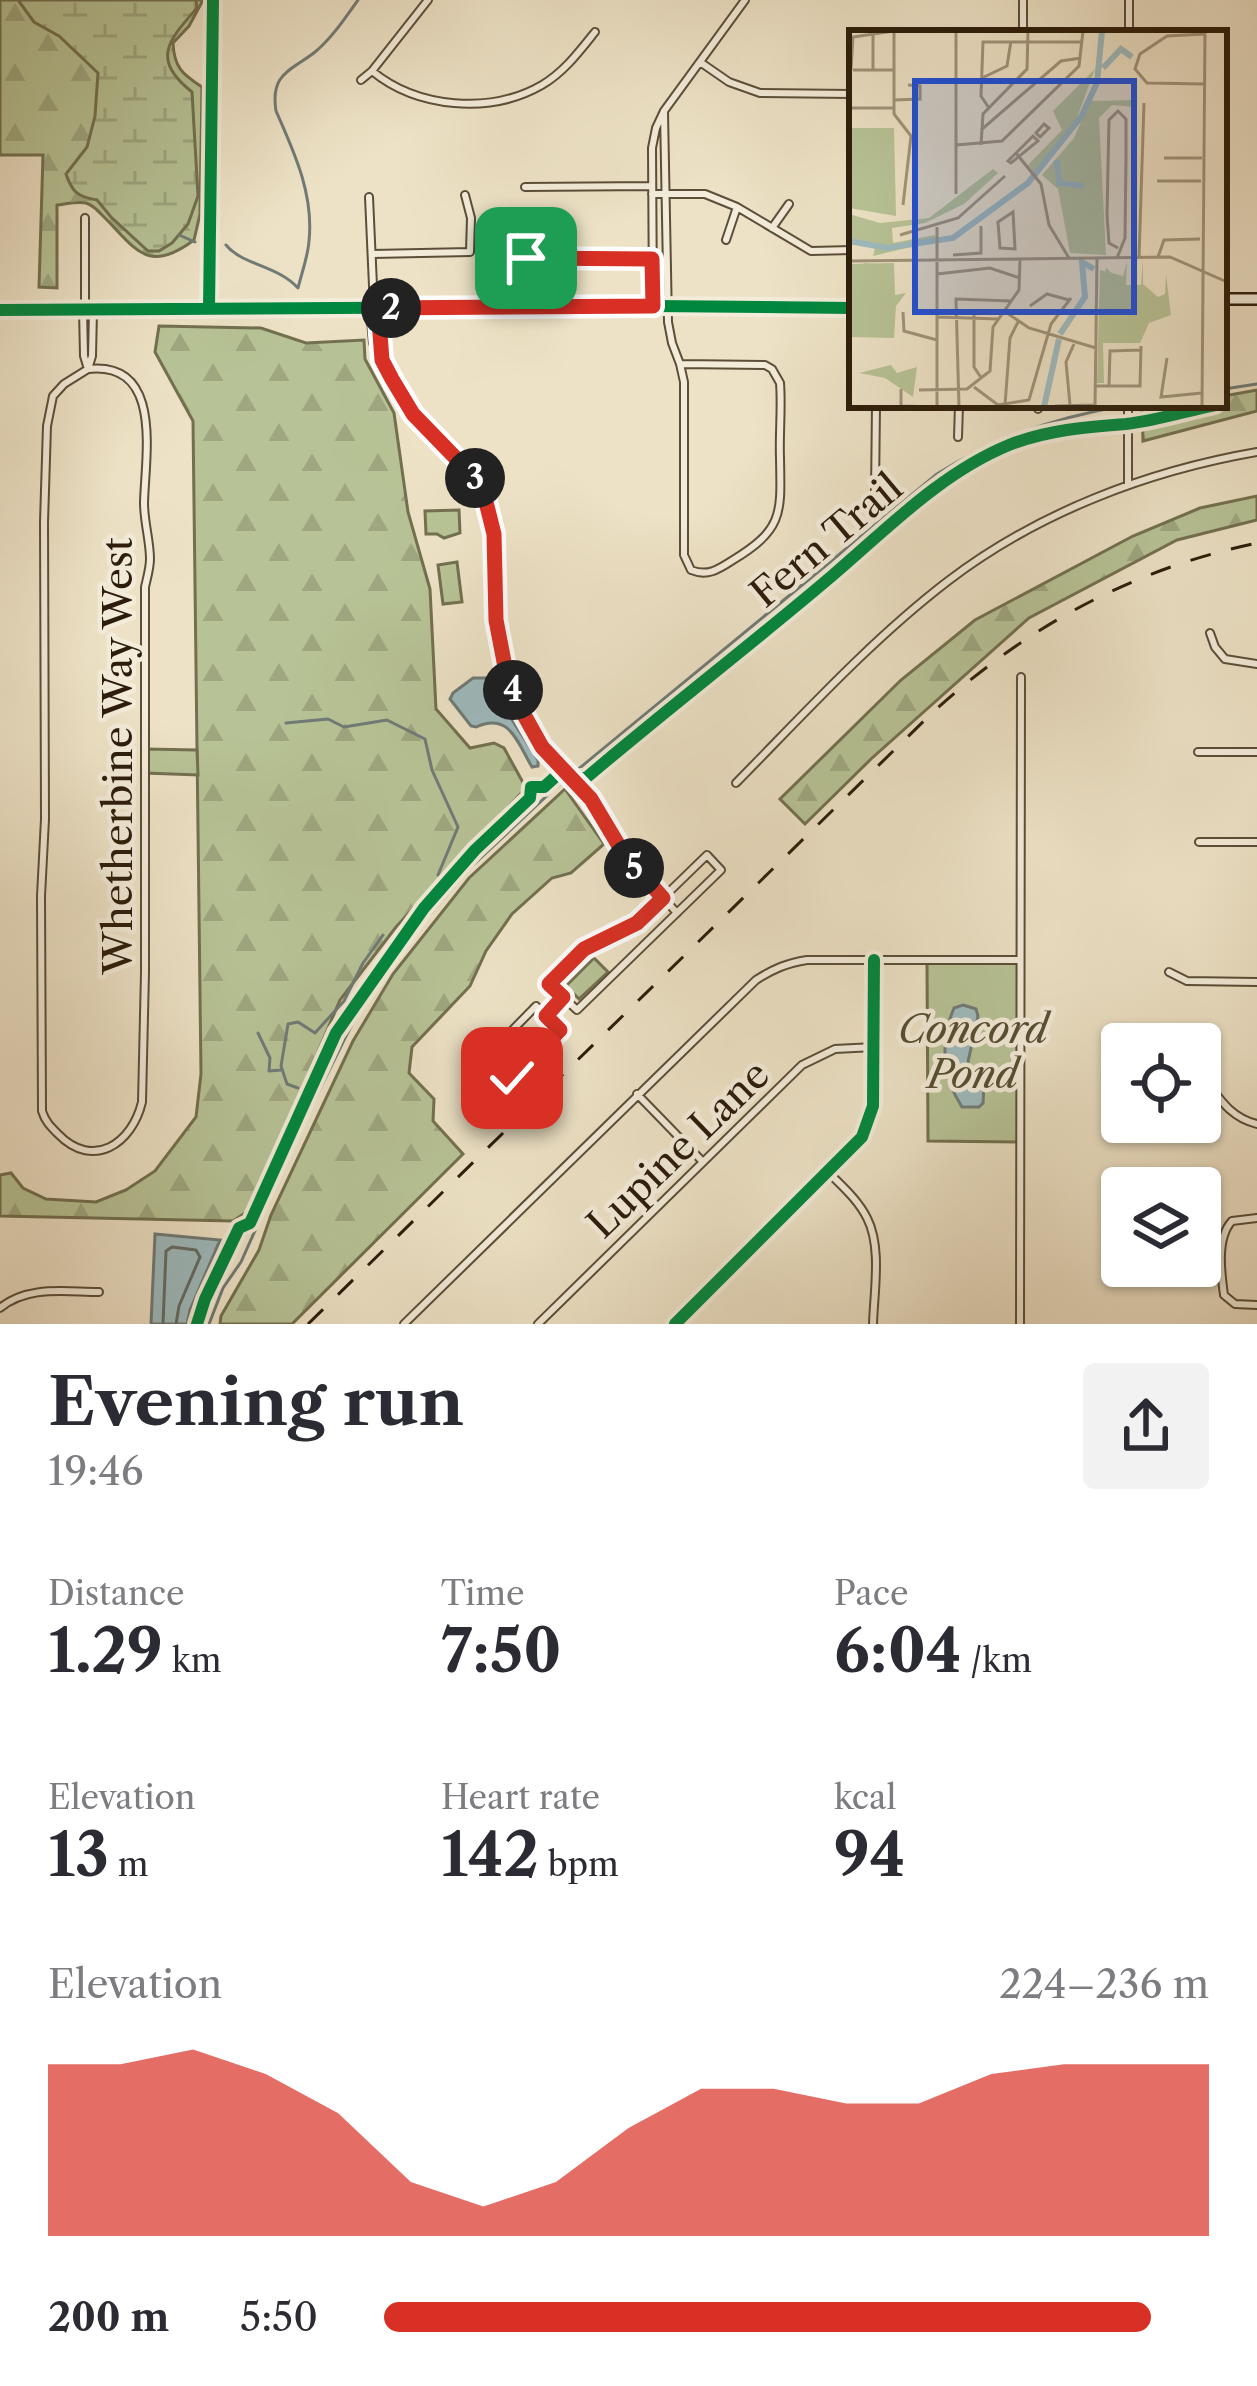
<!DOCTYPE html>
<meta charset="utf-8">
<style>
:root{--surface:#fff;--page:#f2f2f3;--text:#2b2b33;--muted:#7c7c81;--accent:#d93025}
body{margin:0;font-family:"Libre Caslon Text",serif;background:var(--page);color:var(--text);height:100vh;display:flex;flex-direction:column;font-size:45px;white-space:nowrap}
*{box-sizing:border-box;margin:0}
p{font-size:39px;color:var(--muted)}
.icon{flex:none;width:66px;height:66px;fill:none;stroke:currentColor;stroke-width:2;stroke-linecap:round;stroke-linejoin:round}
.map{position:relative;height:1324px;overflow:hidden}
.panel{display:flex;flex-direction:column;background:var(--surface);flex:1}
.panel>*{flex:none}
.controls{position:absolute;left:1101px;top:1023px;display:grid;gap:24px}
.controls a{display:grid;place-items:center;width:120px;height:120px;border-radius:12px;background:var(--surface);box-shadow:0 3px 9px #0004;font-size:60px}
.pin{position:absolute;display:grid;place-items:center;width:102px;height:102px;color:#fff;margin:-51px;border-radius:24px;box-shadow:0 6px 18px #0006}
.km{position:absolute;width:60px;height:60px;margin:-30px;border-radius:50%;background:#222;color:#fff;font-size:33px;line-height:60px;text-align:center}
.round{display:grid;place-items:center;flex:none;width:126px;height:126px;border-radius:12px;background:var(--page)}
.summary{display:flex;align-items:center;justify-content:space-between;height:204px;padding:0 48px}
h1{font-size:66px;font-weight:700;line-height:90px}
.stats{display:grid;grid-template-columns:repeat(3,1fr);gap:18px;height:204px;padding:12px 48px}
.stats div{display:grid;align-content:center}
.stats b{font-size:60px;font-weight:700}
.stats small{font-size:33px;font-weight:400}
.stats p{font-size:33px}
.chart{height:336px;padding:24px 48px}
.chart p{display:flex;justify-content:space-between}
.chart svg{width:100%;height:216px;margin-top:12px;fill:var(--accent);opacity:.7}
ul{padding:0 48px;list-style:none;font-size:39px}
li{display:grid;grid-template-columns:192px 144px 1fr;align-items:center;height:90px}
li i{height:30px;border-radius:15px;background:var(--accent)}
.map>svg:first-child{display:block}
.forest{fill:url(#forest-firs);stroke:#727050;stroke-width:3}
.wetland{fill:url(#wetland-marsh);stroke:#727050;stroke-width:3}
.park{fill:#b7c396;stroke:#727050;stroke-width:3}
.water{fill:#9ebbbf;stroke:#707b77;stroke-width:3}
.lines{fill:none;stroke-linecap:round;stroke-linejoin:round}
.shore{stroke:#656c64;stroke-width:3}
.stream{stroke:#707b77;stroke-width:3}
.street-casing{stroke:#5c4e39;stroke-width:10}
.secondary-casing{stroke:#2c1c0a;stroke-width:14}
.street{stroke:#f3ecda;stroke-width:6}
.secondary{stroke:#f3ecda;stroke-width:9}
.rail{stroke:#2c1c0a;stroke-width:3;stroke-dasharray:21 21;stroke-linecap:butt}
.cycleway-casing{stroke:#f3ecda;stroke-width:20}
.cycleway{stroke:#00873e;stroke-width:12}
.route-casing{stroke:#fff;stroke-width:24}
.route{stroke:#d93025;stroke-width:15}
.labels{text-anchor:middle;stroke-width:9;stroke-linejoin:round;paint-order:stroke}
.street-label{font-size:39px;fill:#2c1c0a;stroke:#f3ecda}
.park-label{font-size:39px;font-style:italic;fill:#564e34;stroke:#f3ecda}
.inset-river{fill:none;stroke:#9ebbbf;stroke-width:6}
.inset-road{fill:none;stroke:#a0937b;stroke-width:3}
.view{fill:#1d4ed8;fill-opacity:0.15;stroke:#1d4ed8;stroke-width:6}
.inset-edge{fill:none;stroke:#2c1c0a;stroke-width:6}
</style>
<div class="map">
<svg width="1257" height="1324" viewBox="0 0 1257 1324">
<defs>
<pattern id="forest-firs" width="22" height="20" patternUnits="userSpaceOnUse" patternTransform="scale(3)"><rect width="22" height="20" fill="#b7c396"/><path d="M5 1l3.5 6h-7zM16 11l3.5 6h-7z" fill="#9ea780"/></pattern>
<pattern id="wetland-marsh" width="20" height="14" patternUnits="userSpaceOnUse" patternTransform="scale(3)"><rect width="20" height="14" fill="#b7c396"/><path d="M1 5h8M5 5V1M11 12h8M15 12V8" fill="none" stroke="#9ea780"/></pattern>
</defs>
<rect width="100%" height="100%" fill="#ede2c6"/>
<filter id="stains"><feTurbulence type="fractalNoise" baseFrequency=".00167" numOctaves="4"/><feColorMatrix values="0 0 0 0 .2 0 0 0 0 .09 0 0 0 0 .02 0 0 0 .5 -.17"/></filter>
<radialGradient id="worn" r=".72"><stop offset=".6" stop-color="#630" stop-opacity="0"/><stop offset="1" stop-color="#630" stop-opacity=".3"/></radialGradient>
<!-- forest -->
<path class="forest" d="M0,0h203l-14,26 -16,17c1,24 9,31 29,44l-2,127 -6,26c-48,36 -59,7 -93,-26 -5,-5 -8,-9 -15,-11 -8,-2 -20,1 -29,2v83l-18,-1 4,-132h-43z
M159,326l102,2 45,15 58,-3 1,19 29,54 14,99 22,77 6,120 34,39 24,-5 10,5 22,40 -130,139 -56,73 -89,209 -18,12 -233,-5v-41l11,-2 12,15 23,11 50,3 30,-12 29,-19 41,-54 5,-43 -8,-653 -38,-69z
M1257,390v21l-114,30 -1,-36h82v-9z
M1257,496v24l-80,20 -148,78 -158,141 -66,65 -25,-25 121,-119 74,-60 158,-84 67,-28z
M565,789l39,55 -33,29 -19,5 -40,36 -26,37 -16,35 -58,61 -3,26 25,26 -1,22 30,33 -171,170h-72l1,-8 38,-66 12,-35 82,-174 40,-67 76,-96z"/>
<!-- wetland -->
<path class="wetland" d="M18,0h178l1,8c-29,33 -46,51 -5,84l6,104 -10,28 -16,19 -13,8h-11l-37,-34 -14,-17c-19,-3 -25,-8 -31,-26l21,-27 8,-31 3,-43 -39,-37 -25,-14z"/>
<!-- park -->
<path class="park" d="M459,510l1,23 -16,5 -7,-4h-11l-1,-23z
M457,562l5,40 -19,2 -5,-39z
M145,749l52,1 1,25 -53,-2z
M594,958l14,14 -29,27 -13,-13z
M927,962h92l-1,180 -90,-1z"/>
<!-- water -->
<path class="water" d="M473,678h21l6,6 11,34 27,42v6l-6,1c-15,-25 -22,-55 -56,-40l-5,-1 -21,-27 3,-6z
M963,1005l13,4 2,7 -10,46 1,6 15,17 -1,18 -4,4h-17c-20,-30 -22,-66 -8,-99z
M155,1234l65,6 -30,70 -3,14h-36z"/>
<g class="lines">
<!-- shore -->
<path class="shore" d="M163,1324l3,-73 6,-4 24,3 4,7 -21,49 -3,18"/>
<!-- stream -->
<path class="stream" d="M179,235l16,7
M226,245c16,20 51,20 72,43 4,-16 10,-32 11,-47 5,-47 -15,-89 -33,-130 -6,-38 15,-40 39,-59 17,-14 30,-34 43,-52
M1224,389l33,-5
M286,723l42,-4 16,8 43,-7 38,19 7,31 26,57 -20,48
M258,1033l12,25 -1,13 12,-1
M298,1088l-11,-4 -6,-18 7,-42 10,-2 17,11 29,-32 19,-38 20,-28
M209,1324l14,-36 18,-26 63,-141 43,-87 23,-41 52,-70 49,-56 82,-77 384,-316c58,-37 124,-58 191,-69"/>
<defs>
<path id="street" d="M1023,33v-33
M1129,33v-33
M700,62l29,20 31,11 92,1
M372,71c45,37 118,44 170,14 22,-13 37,-33 53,-53
M361,80l11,-9 56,-71
M664,112l4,210 4,21 8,21
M525,187l127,-1
M652,194h53l32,13 74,44 41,-1
M369,197l5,111
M85,218v91
M772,228l17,-24
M726,240l11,-33
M372,254l98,-2 1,-34 -6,-23
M526,258l126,1
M653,306l-1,-158 4,-20 8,-17 81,-111
M370,308l3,35 40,71 62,64 11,24 8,32 2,86 10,52 26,61 59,66 34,57 52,57
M378,308l4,49
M83,309l1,47 3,10
M680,364l85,1 7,4 8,14c2,25 -1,50 0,75 1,55 4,71 -47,102 -14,9 -25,17 -42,10l-7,-15v-173z
M88,369c76,-8 57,87 56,134 0,19 6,38 6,56 0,9 -3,19 -5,28v385l-3,130c-10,42 -49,68 -84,32 -8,-8 -13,-13 -16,-23l-1,-215 4,-77 -1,-297 3,-96 6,-30 11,-12 24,-15 4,-13 1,-46
M1038,405v4
M1128,405v80
M958,437l1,-32
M875,493l1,-88
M1210,633l5,14 10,12 32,5
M1198,752h59
M736,783c68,-69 135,-143 212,-202 89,-68 199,-110 309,-129
M1199,842h58
M707,855l14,15 -144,140 -28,-26 35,-35 53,-26z
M1169,972l18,9 70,1
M536,1006l25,24 -49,49 -24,-24z
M546,1015l17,-18
M1206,1081c15,20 26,37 51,43
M637,1094l66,68
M829,1173c14,14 29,27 38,45 15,29 7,73 6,106
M1257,1218l-25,3c-16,17 -11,52 -8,74l11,9 22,1
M0,1308c28,-23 65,-16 99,-16
M404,1324l352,-344c17,-11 31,-17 51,-20h213
M538,1324l264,-259 33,-16 39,-2
M675,1324l187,-187 11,-31 1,-146
M1020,1324l1,-647"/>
<path id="secondary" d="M1224,299h33
M209,308l4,-308
M0,310l653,-4 199,2"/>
</defs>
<!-- street casing -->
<use href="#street" class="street-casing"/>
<!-- secondary casing -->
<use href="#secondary" class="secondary-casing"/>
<!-- street -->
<use href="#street" class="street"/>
<!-- secondary -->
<use href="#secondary" class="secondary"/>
<!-- rail -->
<path class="rail" d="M308,1324l624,-611c94,-86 200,-144 325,-170"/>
<defs>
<path id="cycleway" d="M209,308l4,-308
M0,310l653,-4 199,2
M581,778h5c81,-69 166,-134 247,-203 55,-47 108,-102 176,-130 38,-15 77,-18 117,-21 29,-3 60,-13 89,-19
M197,1324l8,-25 34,-71 11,-5 86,-190 88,-125 51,-58 55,-52 1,-11h13l10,-9
M675,1324l187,-187 11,-31 1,-146"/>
</defs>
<!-- cycleway casing -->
<use href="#cycleway" class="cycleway-casing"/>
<!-- cycleway -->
<use href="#cycleway" class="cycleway"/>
</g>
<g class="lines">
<defs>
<path id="route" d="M512,1078l48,-48 -14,-14 17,-19 -14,-13 35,-35 53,-26 26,-25 -38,-42 -34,-57 -49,-52 -24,-43 -12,-32 -10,-52 -2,-86 -8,-32 -11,-24 -62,-64 -21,-35 -10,-19 -4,-52 275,-2 -1,-47 -126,-1"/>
</defs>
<!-- route casing -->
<use href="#route" class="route-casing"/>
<!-- route -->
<use href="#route" class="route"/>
</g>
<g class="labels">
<!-- street labels -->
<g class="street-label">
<text transform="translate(826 540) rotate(-40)" y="14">Fern Trail</text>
<text transform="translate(118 756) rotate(-90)" y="14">Whetherbine Way West</text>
<text transform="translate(678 1149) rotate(-44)" y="14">Lupine Lane</text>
</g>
<!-- park labels -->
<g class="park-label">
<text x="973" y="1043">Concord<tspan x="973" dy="45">Pond</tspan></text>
</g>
</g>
<!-- overview -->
<g transform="translate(849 30)">
<rect width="378" height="378" fill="#ede2c6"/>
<path d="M246,39l-23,62 -37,44 -7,-10 34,-35 -9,-19zM286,70v7l-23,-2 -13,13 7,137 -36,-2 -12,-64 -16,-14 32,-37 16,-37zM144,139l5,4 -34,31 -39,19 -33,5 1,15 42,-8v6l-62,15 3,-12 -27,-6v-24l31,9 49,-5zM294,230v24l15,13 7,-3 1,-20 5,41 -22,8 -9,20h-37l1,40h-7l3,-113 23,6 4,-14 -1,23h15zM45,233l1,32 11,-2 -10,13 -2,32 -45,-1v-73zM42,335l6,8 20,-6 -4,30 -28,-19 -26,-5z" fill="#b7c396"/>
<path d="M15,233l24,2 2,70 -32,2 -9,-53zM257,238l16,14 -5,18 25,15 -11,22 -31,-22z" fill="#b7c396"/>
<path d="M0,98h45l2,88 -47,-8z" fill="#b7c396"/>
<path class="inset-river" d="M254,38l18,-19 11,8M208,130l2,23 25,3M0,211l38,7 66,-10 75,-55 53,-66 16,-34 5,-52M211,304l25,-37 -3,-35 12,7M195,377l15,-68"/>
<path class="inset-road" d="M356,4l-38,2 -27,18 -5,15 12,14 58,1M2,40l2,-33 41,-6v83l17,22 -8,69M4,40h40M24,40v-38M133,48l25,-12 4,-25M45,70l26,-1v-13l-12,-1M0,78h44M140,78l-8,-12 2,-54h99M195,94l5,4 -9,9 -4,-4zM132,100l80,-69 20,-3M184,106l5,5 -27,22 -3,-2zM107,115l46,-4 77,-75 4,-35M132,115l2,-31 44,-45 1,-38M167,123l25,31 8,41 20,33M315,128h38M308,151h44M107,164v-163M164,182l2,37 -15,-1 -2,-26zM51,205l58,-17 47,-42M104,225l28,-2v-27M309,227l6,-17 36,-1M268,228l8,-20 1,-82v-37l-8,-8 -9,9 -2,95 2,28 9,5M290,228l5,-155M0,231l321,-4 57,25M88,244l53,-6 30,10M181,276l17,-12 22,6M155,281l25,17 67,20M54,282l1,19 33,9M125,284v53l8,12M88,287l61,2M318,328l-6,39 41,-4M246,356h45l1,-40M260,356l1,-35 31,-1M125,357l24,18 31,-5 22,-76 20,-26M52,359v17l36,1M70,360l48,-1 23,-18 3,-44 26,-37 1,-31M156,375l5,-67 8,-16M221,375l-4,-43 8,-18M206,376l40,-1M88,377v-180M110,377l-3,-108 56,2M246,377l2,-149M353,377l3,-376"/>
<path class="view" d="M66,51h219v231h-219z"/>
<rect width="378" height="378" class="inset-edge"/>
</g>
<rect width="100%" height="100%" filter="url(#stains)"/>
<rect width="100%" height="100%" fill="url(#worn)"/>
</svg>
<div class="controls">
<a><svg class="icon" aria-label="locate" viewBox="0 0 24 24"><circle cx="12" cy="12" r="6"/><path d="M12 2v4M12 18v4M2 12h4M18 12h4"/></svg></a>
<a><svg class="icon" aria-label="layers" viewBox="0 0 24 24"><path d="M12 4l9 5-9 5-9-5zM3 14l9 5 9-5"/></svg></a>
</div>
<div class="pin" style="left:526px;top:258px;background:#1e9e55"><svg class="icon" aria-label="arrive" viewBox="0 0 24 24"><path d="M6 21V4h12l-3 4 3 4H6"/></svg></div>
<div class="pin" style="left:512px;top:1078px;background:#d93025"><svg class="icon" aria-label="check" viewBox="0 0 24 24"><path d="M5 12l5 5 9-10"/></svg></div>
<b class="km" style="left:391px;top:308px">2</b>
<b class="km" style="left:475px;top:478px">3</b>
<b class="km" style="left:513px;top:690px">4</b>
<b class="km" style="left:634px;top:868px">5</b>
</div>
<section class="panel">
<div class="summary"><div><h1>Evening run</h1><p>19:46</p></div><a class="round"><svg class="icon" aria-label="share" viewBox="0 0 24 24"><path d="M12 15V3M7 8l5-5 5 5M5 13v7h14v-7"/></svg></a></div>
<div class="stats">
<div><p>Distance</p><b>1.29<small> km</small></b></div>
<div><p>Time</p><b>7:50</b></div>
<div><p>Pace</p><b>6:04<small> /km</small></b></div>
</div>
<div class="stats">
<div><p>Elevation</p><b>13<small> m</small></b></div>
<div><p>Heart rate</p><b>142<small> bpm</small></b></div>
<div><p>kcal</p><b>94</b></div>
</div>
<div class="chart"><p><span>Elevation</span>224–236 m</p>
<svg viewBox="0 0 160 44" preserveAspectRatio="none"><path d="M0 44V9L10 9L20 6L30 11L40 19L50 33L60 38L70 33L80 22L90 14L100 14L110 17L120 17L130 11L140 9L150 9L160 9V44z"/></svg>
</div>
<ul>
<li><b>200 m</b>5:50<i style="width:93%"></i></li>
</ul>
</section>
